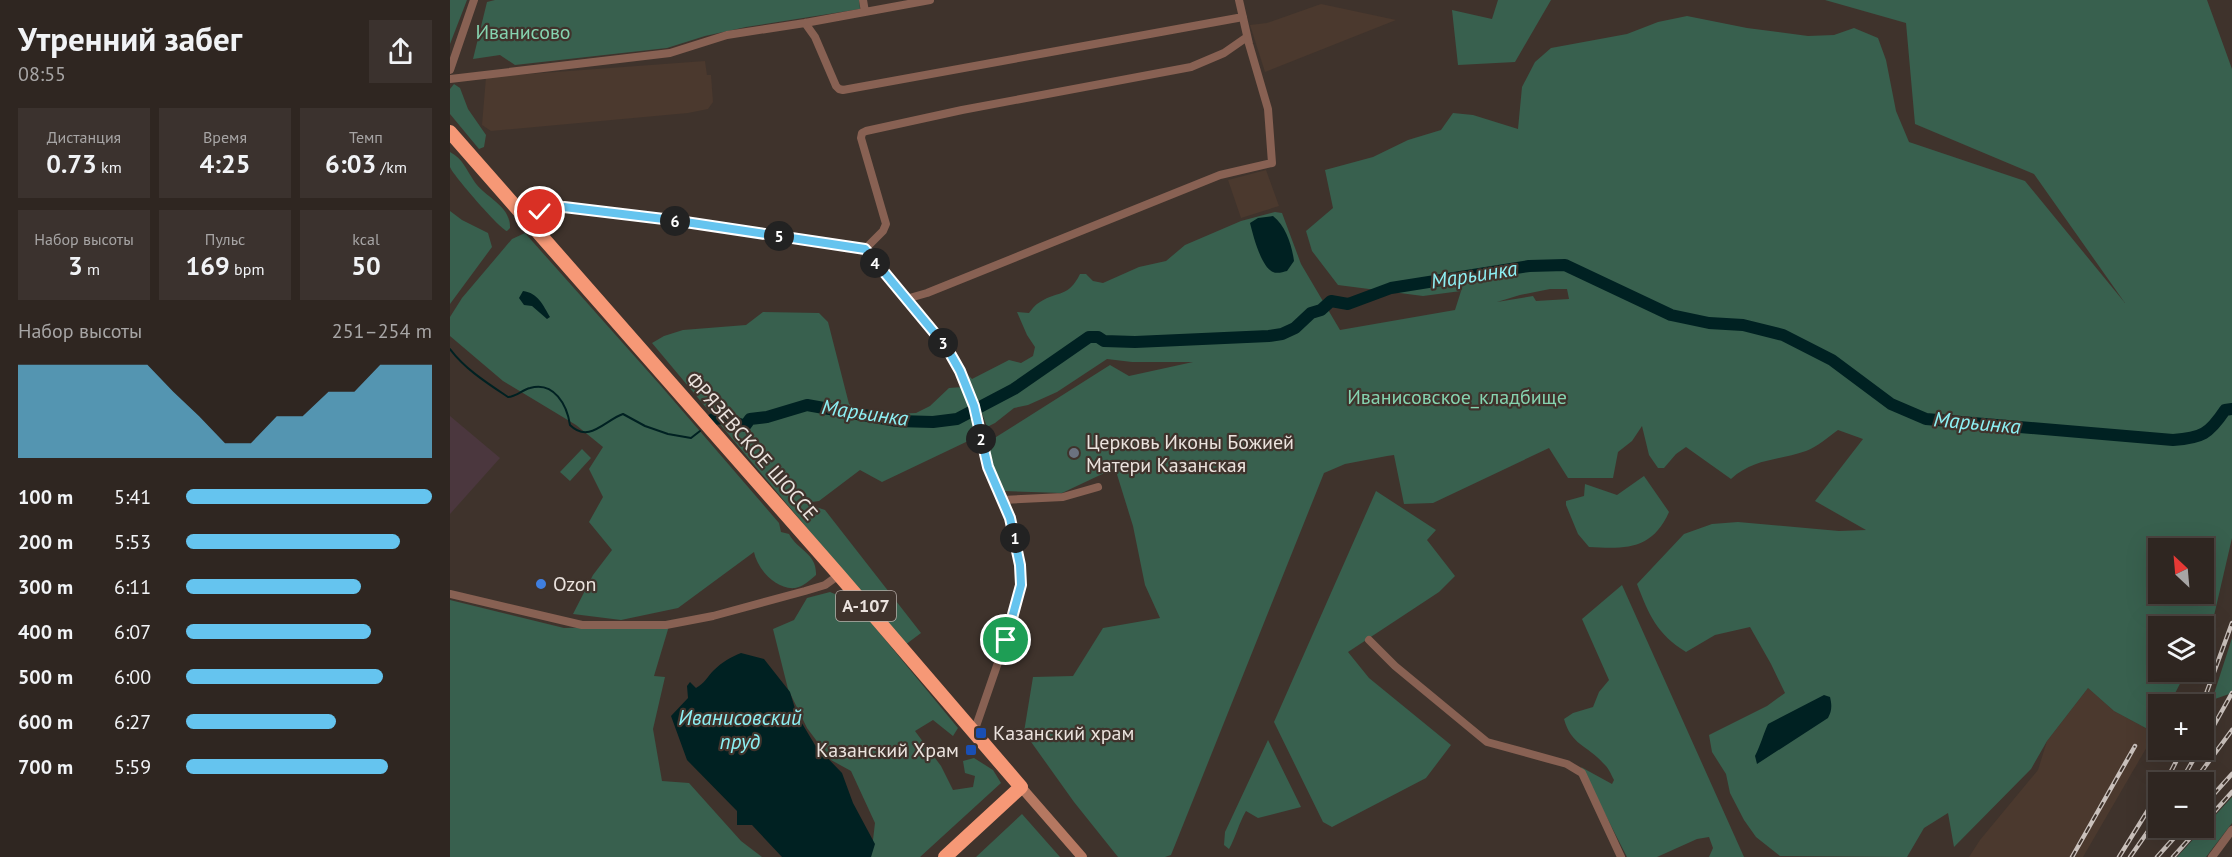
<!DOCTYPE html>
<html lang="ru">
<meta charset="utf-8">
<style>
:root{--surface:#2f2621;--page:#3b322e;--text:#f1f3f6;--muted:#a7a5a5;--line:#4a433f;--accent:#65c4ef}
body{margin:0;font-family:"PT Sans",sans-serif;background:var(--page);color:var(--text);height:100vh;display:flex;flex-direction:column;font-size:22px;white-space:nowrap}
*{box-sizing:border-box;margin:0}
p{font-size:20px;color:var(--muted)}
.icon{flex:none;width:33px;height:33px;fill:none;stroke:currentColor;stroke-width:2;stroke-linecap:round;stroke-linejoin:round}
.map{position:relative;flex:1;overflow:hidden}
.sheet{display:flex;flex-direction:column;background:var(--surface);width:450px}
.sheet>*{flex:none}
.needle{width:39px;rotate:334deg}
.controls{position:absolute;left:1698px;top:538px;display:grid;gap:12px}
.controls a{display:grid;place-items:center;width:66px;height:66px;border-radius:0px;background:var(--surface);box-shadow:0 6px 24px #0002,0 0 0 2px var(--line);font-size:30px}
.pin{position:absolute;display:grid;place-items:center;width:51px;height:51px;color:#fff;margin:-26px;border:3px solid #fff;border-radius:50%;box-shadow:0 2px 6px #0007}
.km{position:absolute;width:30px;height:30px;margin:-15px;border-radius:50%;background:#222;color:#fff;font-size:16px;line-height:30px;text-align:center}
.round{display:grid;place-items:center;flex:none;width:63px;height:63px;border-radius:0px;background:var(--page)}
.overview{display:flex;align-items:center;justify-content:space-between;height:102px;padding:0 18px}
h1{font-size:33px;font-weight:800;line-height:45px}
.metrics{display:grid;grid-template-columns:repeat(3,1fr);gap:9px;height:102px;padding:6px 18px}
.metrics div{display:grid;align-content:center;border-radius:0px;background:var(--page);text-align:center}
.metrics b{font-size:26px;font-weight:800}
.metrics small{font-size:16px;font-weight:400}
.metrics p{font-size:16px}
.chart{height:168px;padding:12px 18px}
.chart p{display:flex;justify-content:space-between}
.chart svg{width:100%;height:108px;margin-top:6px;fill:var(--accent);opacity:.7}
ul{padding:0 18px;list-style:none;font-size:20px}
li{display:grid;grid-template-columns:96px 72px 1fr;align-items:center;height:45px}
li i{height:15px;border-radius:8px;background:var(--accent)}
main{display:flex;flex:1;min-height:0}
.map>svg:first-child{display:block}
.built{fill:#4b392e}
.education{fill:#4b373e}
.green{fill:#38604e;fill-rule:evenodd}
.water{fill:#002122}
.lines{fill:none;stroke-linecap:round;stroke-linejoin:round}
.stream{stroke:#002122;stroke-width:2}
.river{stroke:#002122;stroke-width:12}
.street{stroke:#886153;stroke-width:8}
.secondary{stroke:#b57861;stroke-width:10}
.highway{stroke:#f69876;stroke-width:14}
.rail-casing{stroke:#c9c0bb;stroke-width:4.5}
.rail{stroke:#3f332c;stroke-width:2;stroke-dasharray:7;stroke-linecap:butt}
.route-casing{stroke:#fff;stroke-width:12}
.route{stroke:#65c4ef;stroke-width:8}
.worship-dot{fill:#6b7280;stroke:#3f332c;stroke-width:2}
.shop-dot{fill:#3f7fe0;stroke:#3f332c;stroke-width:2}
.transit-dot{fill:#1a4fb4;stroke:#3f332c;stroke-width:2}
.labels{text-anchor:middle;stroke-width:4.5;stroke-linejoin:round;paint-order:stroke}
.shield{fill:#3f332c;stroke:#b7aea9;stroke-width:1.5}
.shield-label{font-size:18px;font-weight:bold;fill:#ebe3de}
.park-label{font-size:20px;fill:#86d4b0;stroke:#3f332c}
.poi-label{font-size:20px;fill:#ebe3de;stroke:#3f332c;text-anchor:start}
.street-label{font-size:20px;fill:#ebe3de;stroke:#3f332c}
.water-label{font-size:21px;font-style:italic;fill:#8df0f4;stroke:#3f332c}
</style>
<main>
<section class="sheet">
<div class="overview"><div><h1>Утренний забег</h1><p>08:55</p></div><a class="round"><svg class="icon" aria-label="share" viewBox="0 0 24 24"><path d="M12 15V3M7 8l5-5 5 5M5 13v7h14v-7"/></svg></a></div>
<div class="metrics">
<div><p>Дистанция</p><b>0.73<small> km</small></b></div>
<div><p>Время</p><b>4:25</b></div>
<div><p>Темп</p><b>6:03<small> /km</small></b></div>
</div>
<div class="metrics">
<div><p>Набор высоты</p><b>3<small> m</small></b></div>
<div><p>Пульс</p><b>169<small> bpm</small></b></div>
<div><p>kcal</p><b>50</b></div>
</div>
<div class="chart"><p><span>Набор высоты</span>251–254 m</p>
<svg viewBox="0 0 160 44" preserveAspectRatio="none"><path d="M0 44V6L10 6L20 6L30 6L40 6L50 6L60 17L70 27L80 38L90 38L100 27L110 27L120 17L130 17L140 6L150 6L160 6V44z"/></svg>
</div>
<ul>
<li><b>100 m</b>5:41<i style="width:100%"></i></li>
<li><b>200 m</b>5:53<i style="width:87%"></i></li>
<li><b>300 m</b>6:11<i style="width:71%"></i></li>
<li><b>400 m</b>6:07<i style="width:75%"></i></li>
<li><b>500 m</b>6:00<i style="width:80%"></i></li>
<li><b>600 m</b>6:27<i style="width:61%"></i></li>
<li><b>700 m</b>5:59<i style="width:82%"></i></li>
</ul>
</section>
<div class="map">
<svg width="1782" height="857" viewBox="0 0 1782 857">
<rect width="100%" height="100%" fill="#3f332c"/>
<!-- built -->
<path class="built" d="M871,4l75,16 -131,52 -15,-47 17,-2z
M255,61l2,14h4l2,27 -5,7 -20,4 -197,18 -9,-6 4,-48z
M816,170l13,36 -38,12 -13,-38z
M1638,688l26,23 41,22 -72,124h-114l11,-17 58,-70 9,-29z"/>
<!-- education -->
<path class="education" d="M0,416l50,42 -50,56z"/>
<!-- green -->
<path class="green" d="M0,0h17l-17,44z
M45,0h364l1,9 -114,18 -41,9 -38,12 -152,17 -15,-10 -27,4 14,-57z
M1048,0h53l-36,62 -57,3 -6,-55 40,9z
M1375,0h382l25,69v469l-19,82 -9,18v-11h-46v45h28l-17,33h-11v22l-3,6 -41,-22 -26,-23 -41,53 -16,28 -77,78 -6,-34 -24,15 -17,29 -127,-1 -24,-19 -12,-17 -14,-27 -4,-19 -14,-22 -3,-17 58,-29 18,-13 -14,-29 -21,-37 -35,8 -29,17c-29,-18 -37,-37 -49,-68l47,-50 28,-10 26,-2 101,9 27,-1 -51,-29 48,-62 -25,-9c-10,7 -21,17 -32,21 -29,10 -52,7 -75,28l-45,-32 -10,7 -12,14h-6l-9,-13 -7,-29 -10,15 -14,11 -5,26h-45l-19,-30 -116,55 -29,1 -10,-49 -7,1 -42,8 -21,9 -153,382 -6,2h-47l-44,-55 -50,-70 9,-55 40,-1 30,-48 57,-10 -15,-33 -12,-59 -18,-58 -53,25 -59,-2 -18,-47 125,-79 19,11 64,-14h-61l-25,-3 -50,33 -29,13 -14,3 -19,15 -8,4 -19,-52 4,4 37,-19 12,3 12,-7 2,-9 -8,-12 -10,-23 12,1c3,-4 7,-9 11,-11 19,-12 28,-4 40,-28h6l7,7 10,2 36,-16 27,-6 19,-16 56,-24 34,-9 7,1 19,51 39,66 115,-20 6,-19 -38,5 -85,-11 -26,-34 -6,-20 27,-23 -8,-38 48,-13 35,-17 33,-10 12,-17 20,2 45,14 4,-42 13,-25 16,-14 76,-14 31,-12 29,-6 60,12 61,8 26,-1 20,-7 24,10 8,22 10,51 13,31 116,39 100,122 -91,-129 -119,-50 -9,-101zM1100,289h17l2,10 -33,2 -3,-5 -36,6 23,-7zM1708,549h46v45h-46z
M4,84l6,4 8,21 18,26 -2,12 -5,2 -29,-35v-25z
M0,152c13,7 16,17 24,29 10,16 37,24 36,47l-3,3c-7,-2 -55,-57 -57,-64 0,-4 0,-11 0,-15z
M0,211l12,9 26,13 4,14 -42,57z
M75,233l136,153 118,137 2,9 8,2c9,17 28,19 27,41 -6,5 -13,12 -21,13 -20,2 -38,-20 -41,-36l-76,56 -57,12 -48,-6 20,-39 19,-25 -23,-28 14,-25 -14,-28 14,-22 -27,-22 -73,-44 -53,-45v-19l12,-19 50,-59z
M313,312l56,1 9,9 21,82 20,11 47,-2 14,-7 19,-18 14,-1 16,57 -13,-2 -84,40 -22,-12 -41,31 -15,2 21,7 96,123 -16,12 -253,-302 12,-7 19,-6 63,-5z
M132,449l9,9 -21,23 -10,-9z
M1194,476l25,36c-17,38 -43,37 -80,35l-11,-13 -12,-29v-4l18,-5 1,-12 32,11z
M926,491l60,39 -9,10 28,36 -16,16 -91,60 21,26 82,67 -25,33 -94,49 -9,-5 -49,-100z
M1172,585l122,272h-35l4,-9 -4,-11 -12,2 -40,18h-30l-46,-90 31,17 2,-4c-3,-6 -6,-13 -11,-17 -16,-18 -32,-18 -39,-44l9,-6 20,-6 6,-15 10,-12 -27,-61z
M380,592l17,7 17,15 94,114 -5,8 -20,-16 -18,11 26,35 12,24 20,-3 2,-11 -10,-3 -2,-12 11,-3 19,12 8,13 -81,74h-49l4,-34 -24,-52 -20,-11 -24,-32 -19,-39 -15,-60 21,-9 13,-22z
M0,600l114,28 105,-2 -15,50 11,1 -12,52 9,52 27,2 52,58 21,16h-312z
M1782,638v55l-20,7z
M818,740l33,67 -43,11 -12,-7c-7,12 -10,25 -17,38l-5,-4 1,-13z
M1782,797v26l-26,34h-29z
M572,814l38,43h-84z"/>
<!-- water -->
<path class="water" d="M823,216c13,10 19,30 21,45l-7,10c-4,1 -10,3 -14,1 -12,-5 -20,-37 -23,-49l8,-5z
M73,291c15,2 20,14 27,26l-3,2 -15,-13 -8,-1 -5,-7z
M291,653l23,6 26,33 7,23 18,30 27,28 11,30 22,41 -4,13h-89l-30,-32h-15v-14l-50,-51 -16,-44 17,-18 -1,-12 3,-4 6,6c9,-5 11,-11 18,-18 8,-8 17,-13 27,-17z
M1374,695l6,2c2,8 2,14 -2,21l-71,46 -2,-8c6,-12 8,-21 13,-32z"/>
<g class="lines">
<!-- stream -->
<path class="stream" d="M0,349c15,20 37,34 58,48 8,0 14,-7 22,-9 24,-7 37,17 40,37 19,19 35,-5 53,-11l22,12 23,8 23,4 9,-7"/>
<!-- river -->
<path class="river" d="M263,419l11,-1 21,8 5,-7 17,-2 40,-12 90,16 36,1 24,-3 57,-30 75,-52h9l6,4 31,1 134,-6 13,-2 13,-6 16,-15 10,-3 10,-9 17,3 43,-16 138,-22 36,-1 106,50 38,8 34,2 40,10 49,25 59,44 35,15 247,21c29,-2 36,-6 52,-30l7,-1"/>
<!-- street -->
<path class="street" d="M413,0l2,12
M355,23l10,14 21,49 3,3 4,1 400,-73
M0,70l24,-70
M0,79l220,-26 57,-18 78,-12 125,-23
M74,217l40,-10 108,13 193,29 41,50
M415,249l18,-18 3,-7 -25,-86 1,-5 4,-2 96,-21 229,-43 33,-14 23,-16
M552,500l61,-3 35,-10
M0,594l132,31h84l47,-9 92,-25 20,-6 14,-10
M919,640l26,26 92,76 80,22 15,9 39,84
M524,732l37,-107 10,-40 -1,-20 -10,-47 -22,-51 -14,-61 -14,-35 -13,-23 -41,-49 21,-6 293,-118 52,-12 -4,-54 -19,-65 -10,-44
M1762,857l20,-27"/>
<!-- secondary -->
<path class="secondary" d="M571,787l61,70"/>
<!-- highway -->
<path class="highway" d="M0,132l389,443 182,212 -76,70"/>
<defs>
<path id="rail" d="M1752,705l30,-82
M1754,743l28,-50
M1715,783l17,-33
M1730,783l19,-33
M1743,783l39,-53
M1754,805l28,-31
M1754,823l28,-31
M1622,857l63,-111
M1669,857l39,-63
M1680,857l28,-40
M1707,857l26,-29
M1723,857l26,-29"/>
</defs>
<!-- rail casing -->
<use href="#rail" class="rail-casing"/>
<!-- rail -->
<use href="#rail" class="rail"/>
</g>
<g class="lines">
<defs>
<path id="route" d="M90,212l24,-5 108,13 193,29 82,99 13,23 14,35 14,61 22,51 10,47 1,20 -15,55"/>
</defs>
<!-- route casing -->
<use href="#route" class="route-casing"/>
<!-- route -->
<use href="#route" class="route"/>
</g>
<!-- markers -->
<circle class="worship-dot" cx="624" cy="453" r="6"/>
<circle class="shop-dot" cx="91" cy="584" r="6"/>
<g class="transit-dot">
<rect x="525" y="727" width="12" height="12" rx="3"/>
<rect x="515" y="744" width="12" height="12" rx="3"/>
</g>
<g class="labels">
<!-- shield labels -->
<rect class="shield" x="386" y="591" width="60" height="30" rx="4.5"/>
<g class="shield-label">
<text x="416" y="612">А-107</text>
</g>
<!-- park labels -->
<g class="park-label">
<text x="73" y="39">Иванисово</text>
<text x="1007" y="404">Иванисовское_кладбище</text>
</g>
<!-- poi labels -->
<g class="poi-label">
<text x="636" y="449">Церковь Иконы Божией<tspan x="636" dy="23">Матери Казанская</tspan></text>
<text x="103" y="591">Ozon</text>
<text x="543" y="740">Казанский храм</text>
<text x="509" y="757" text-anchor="end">Казанский Храм</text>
</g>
<!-- street labels -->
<g class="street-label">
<text transform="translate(302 446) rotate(49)" y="7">ФРЯЗЕВСКОЕ ШОССЕ</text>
</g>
<!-- water labels -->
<g class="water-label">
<text transform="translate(1024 275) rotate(-9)" y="7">Марьинка</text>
<text transform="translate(415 413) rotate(8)" y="7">Марьинка</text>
<text transform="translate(1527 423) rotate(5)" y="7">Марьинка</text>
<text x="290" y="725">Иванисовский<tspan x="290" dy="24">пруд</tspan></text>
</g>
</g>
</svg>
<div class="controls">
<a><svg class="needle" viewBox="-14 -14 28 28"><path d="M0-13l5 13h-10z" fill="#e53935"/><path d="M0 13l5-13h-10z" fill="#a7a5a5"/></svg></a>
<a><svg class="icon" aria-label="layers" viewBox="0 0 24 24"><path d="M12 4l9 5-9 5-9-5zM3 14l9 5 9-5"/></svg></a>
<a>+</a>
<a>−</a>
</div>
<div class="pin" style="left:556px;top:640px;background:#1e9e55"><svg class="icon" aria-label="arrive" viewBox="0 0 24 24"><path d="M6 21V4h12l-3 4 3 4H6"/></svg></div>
<div class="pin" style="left:90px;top:212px;background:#d93025"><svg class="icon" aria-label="check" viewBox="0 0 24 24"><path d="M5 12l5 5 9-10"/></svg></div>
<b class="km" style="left:565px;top:538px">1</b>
<b class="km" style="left:531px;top:439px">2</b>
<b class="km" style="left:493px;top:343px">3</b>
<b class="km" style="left:425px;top:263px">4</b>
<b class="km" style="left:329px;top:236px">5</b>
<b class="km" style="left:225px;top:221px">6</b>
</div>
</main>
